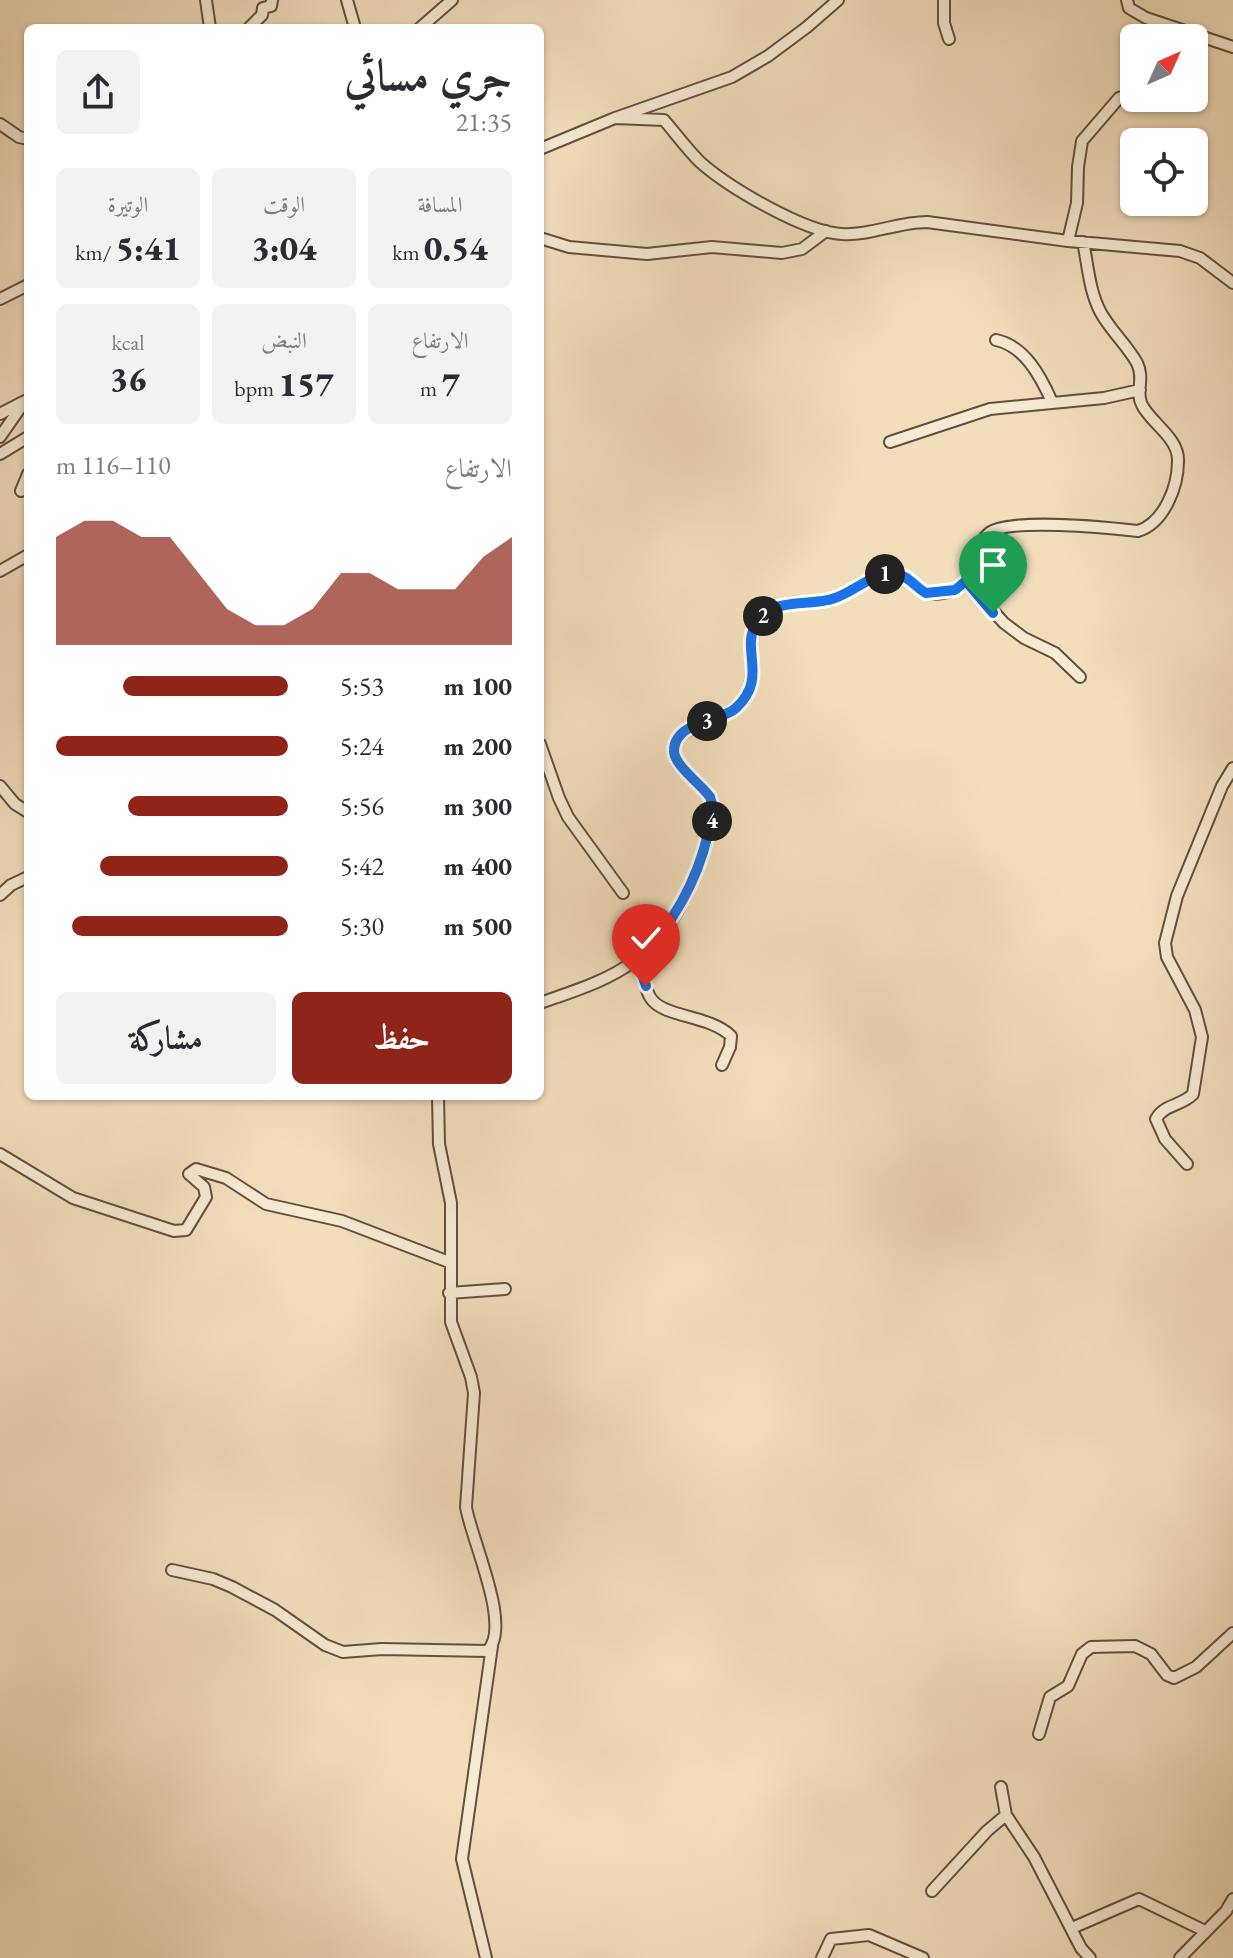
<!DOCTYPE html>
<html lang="ar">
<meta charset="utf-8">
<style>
:root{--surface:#fff;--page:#f2f2f3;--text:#2b2b33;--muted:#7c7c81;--accent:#8f2418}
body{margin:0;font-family:"EB Garamond",Amiri,serif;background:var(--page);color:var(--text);direction:rtl;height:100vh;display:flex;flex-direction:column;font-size:30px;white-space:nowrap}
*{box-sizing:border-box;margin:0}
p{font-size:26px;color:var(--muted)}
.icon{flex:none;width:44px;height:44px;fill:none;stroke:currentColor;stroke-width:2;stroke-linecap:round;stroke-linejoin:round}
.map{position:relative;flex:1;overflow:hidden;direction:ltr}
.drawer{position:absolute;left:24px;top:24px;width:520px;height:1076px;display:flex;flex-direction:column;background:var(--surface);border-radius:12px;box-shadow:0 2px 6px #0004;direction:rtl}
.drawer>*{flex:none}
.needle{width:52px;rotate:45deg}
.tools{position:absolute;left:1120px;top:24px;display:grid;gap:16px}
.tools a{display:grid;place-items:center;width:88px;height:88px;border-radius:12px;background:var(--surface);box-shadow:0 2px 6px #0004;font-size:40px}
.pin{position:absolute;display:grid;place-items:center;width:68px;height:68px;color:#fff;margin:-82px -34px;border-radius:50% 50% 50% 0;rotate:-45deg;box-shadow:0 0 8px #0007}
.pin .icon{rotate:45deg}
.km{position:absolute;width:40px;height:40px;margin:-20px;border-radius:50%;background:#222;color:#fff;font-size:22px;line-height:40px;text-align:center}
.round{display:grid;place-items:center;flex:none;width:84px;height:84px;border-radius:12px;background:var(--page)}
.head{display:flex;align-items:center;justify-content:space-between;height:136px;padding:0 32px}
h1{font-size:44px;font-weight:800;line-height:60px}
.stats{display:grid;grid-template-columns:repeat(3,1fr);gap:12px;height:136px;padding:8px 32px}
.stats div{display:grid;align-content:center;border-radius:12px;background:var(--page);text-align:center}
.stats b{font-size:34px;font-weight:800}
.stats small{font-size:22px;font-weight:400}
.stats p{font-size:22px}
.chart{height:224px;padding:16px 32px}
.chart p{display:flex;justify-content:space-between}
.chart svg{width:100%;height:144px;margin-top:8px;fill:var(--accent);opacity:.7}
.button{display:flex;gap:16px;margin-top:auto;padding:16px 32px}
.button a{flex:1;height:92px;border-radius:12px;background:var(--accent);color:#fff;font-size:32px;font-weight:800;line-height:92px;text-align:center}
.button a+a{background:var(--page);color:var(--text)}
ul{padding:0 32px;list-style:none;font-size:26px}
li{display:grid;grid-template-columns:128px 96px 1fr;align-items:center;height:60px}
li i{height:20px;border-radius:10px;background:var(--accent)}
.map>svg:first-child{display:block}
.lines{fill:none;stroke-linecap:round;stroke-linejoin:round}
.minor-casing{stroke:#62503f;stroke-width:14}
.minor{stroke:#f7ead3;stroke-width:10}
.route-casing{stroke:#fff;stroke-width:16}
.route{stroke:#1a73e8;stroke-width:10}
</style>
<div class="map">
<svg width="1233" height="1958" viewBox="0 0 1233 1958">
<rect width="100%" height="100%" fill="#f3debc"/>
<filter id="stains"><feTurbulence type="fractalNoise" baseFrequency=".0025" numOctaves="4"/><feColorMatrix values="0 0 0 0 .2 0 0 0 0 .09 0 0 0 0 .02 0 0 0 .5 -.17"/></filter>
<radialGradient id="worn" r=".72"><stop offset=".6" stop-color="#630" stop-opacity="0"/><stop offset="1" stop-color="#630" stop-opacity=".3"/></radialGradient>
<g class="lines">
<defs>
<path id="minor" d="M206,0l4,28
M347,0l8,28
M944,0v23l5,16
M1127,0l2,8 17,10 87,29
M249,28l13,-13 1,-7 8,-2 1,-6
M420,28l32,-28
M615,118l49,2c12,14 23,29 36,42 28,25 104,70 142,72 27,2 56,-12 85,-12l141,19 112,10 20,7 33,25
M0,124l19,13 9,2
M540,149l75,-31 117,-41 36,-21 39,-29 31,-27
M540,238l29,9 78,7 65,-7 70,6 20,-4 24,-18
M1068,241l9,-38 1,-36 4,-26 37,-43 15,-5
M0,299l28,-14
M996,340c29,6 45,37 56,62
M0,414l23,-12
M0,437l25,-36
M890,442l100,-33 114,-11 36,-8
M0,454l28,-17
M21,491l7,-17
M0,571l28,-16
M966,581l38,42 20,15 31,15 25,24
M540,744l19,54 9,19 55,76
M0,786l15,18 13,8
M0,895l11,-10 17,-8
M637,959c4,12 7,27 13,38 12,21 58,17 81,39l-1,11 -8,18
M540,1003c31,-11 68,-22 94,-42 40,-28 63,-84 75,-129 2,-10 6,-20 3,-30 -5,-20 -40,-31 -38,-52 1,-28 55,-28 70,-51 21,-33 -11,-70 31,-91 18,-9 36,-4 54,-8 24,-5 40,-28 66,-26 20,1 21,24 48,19 38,-6 25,-40 45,-59 17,-17 123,-6 150,-3 26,-8 40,-44 40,-70 1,-23 -27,-38 -36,-56 -7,-13 3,-26 -5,-42 -10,-18 -26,-32 -36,-50 -12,-22 -13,-48 -18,-71
M0,1154l73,44 101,33 12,-1 20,-33 -2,-10 -15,-13 7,-5 30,9 40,26 76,17 107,41
M1187,1164l-22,-25 -9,-20c8,-15 26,-13 37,-25l9,-57 -7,-27 -28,-53 -2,-14 12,-47 45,-110 11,-18
M449,1293l56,-4
M172,1570l41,9 19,8 43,23 50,35 18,7 39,-3 105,2c26,-23 -16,-112 -21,-144l8,-114 -3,-16 -20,-55v-119l-12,-59 -1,-48
M1039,1734l11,-37 18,-11 14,-32 9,-7 44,-1 16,8 16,21 7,3 22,-11 37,-34
M1001,1787l5,28 28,42 47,91 9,10
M932,1891l55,-60 19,-16
M1072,1928l67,-29 66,32
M486,1958l-24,-99 30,-213
M822,1958l9,-19 38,-4 54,23
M1180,1958l46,-47 7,-12"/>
</defs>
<!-- minor casing -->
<use href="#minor" class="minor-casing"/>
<!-- minor -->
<use href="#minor" class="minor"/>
</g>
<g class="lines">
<defs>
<path id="route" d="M646,986l-9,-27c35,-32 60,-78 71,-125 3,-13 7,-24 2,-37 -8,-12 -37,-32 -36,-47 1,-29 47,-28 62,-42 31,-28 7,-56 18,-80 15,-34 54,-20 81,-30 21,-7 37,-26 61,-24 12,1 20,14 30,19l29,-3 11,-9 27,32"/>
</defs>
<!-- route casing -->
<use href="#route" class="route-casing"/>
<!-- route -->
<use href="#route" class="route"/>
</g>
<rect width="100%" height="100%" filter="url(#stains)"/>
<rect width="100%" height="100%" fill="url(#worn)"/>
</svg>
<div class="tools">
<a><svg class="needle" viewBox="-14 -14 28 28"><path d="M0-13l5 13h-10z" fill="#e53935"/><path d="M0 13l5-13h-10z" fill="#7c7c81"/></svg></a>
<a><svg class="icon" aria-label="locate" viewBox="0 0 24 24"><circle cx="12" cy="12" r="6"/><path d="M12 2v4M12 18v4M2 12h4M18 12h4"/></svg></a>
</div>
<div class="pin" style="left:993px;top:613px;background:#1e9e55"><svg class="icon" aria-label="arrive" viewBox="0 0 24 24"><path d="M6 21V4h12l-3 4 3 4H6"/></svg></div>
<div class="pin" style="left:646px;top:986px;background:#d93025"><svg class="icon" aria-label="check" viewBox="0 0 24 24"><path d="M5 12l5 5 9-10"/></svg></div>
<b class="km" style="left:885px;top:574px">1</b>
<b class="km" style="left:763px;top:616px">2</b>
<b class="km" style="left:707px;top:721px">3</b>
<b class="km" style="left:712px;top:821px">4</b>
<section class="drawer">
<div class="head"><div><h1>جري مسائي</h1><p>21:35</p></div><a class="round"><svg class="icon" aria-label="share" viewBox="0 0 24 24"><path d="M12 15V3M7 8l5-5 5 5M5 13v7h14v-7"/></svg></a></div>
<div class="stats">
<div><p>المسافة</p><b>0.54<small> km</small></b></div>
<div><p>الوقت</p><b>3:04</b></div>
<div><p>الوتيرة</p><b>5:41<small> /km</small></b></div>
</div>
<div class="stats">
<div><p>الارتفاع</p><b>7<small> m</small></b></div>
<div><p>النبض</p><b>157<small> bpm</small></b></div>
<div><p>kcal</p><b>36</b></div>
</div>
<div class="chart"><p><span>الارتفاع</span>110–116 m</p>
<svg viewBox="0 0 160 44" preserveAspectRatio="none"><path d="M0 44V11L10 6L20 6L30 11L40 11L50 22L60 33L70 38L80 38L90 33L100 22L110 22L120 27L130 27L140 27L150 17L160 11V44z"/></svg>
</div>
<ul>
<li><b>100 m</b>5:53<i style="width:71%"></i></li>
<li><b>200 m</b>5:24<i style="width:100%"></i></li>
<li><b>300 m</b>5:56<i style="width:69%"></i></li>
<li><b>400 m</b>5:42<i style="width:81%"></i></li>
<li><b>500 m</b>5:30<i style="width:93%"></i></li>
</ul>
<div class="button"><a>حفظ</a><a>مشاركة</a></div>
</section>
</div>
